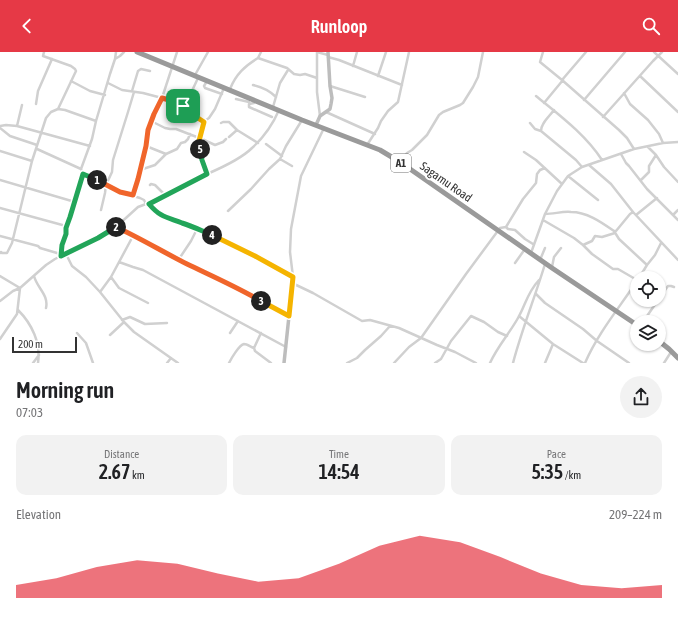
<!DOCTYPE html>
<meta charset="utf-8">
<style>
:root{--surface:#fff;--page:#f2f2f2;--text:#202124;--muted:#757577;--accent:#e63946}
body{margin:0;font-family:"Asap Condensed",sans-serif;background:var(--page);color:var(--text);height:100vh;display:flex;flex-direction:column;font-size:15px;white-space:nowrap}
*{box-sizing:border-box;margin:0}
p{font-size:13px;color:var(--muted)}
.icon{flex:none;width:22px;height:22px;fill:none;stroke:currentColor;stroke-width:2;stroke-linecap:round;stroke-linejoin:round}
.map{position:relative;height:311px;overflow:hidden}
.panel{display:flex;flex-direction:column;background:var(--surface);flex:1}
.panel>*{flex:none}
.controls{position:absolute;left:630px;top:219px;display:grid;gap:8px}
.controls a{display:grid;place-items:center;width:36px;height:36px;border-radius:50%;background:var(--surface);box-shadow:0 1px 3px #0004;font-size:20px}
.scale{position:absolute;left:12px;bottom:10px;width:65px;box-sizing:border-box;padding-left:4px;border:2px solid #333;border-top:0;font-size:11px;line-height:14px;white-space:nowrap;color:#333;-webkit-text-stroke:3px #fff;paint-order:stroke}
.pin{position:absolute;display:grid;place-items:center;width:34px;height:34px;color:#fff;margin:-17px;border-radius:8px;box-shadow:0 2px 6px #0006}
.km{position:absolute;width:20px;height:20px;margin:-10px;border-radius:50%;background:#222;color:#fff;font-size:11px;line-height:20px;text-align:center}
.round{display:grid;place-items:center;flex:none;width:42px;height:42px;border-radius:21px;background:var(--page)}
.overview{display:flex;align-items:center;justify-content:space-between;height:68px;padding:0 16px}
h1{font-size:22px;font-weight:600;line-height:30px}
.metrics{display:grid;grid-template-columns:repeat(3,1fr);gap:6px;height:68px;padding:4px 16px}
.metrics div{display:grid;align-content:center;border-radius:10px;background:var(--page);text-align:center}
.metrics b{font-size:20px;font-weight:600}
.metrics small{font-size:11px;font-weight:400}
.metrics p{font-size:11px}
.chart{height:112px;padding:8px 16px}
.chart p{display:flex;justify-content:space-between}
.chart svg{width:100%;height:72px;margin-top:4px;fill:var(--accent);opacity:.7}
header{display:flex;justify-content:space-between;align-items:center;height:52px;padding:0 16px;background:var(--accent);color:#fff;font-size:18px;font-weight:600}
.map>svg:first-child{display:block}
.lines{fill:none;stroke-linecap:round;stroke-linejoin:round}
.street{stroke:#d0d0d0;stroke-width:2.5}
.secondary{stroke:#bdbdbd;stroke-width:3.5}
.highway{stroke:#9a9a9a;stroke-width:5}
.split-1-casing{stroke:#fff;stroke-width:8}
.split-2-casing{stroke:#fff;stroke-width:8}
.split-3-casing{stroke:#fff;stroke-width:8}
.split-4-casing{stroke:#fff;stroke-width:8}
.split-5-casing{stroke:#fff;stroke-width:8}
.split-6-casing{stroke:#fff;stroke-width:8}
.split-1{stroke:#f0652b;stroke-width:5}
.split-2{stroke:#22a559;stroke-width:5}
.split-3{stroke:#f0652b;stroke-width:5}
.split-4{stroke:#f5b400;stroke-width:5}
.split-5{stroke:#22a559;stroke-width:5}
.split-6{stroke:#f5b400;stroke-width:5}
.labels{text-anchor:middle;stroke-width:4;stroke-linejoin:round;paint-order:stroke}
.shield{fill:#fff;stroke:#707070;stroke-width:1}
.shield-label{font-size:11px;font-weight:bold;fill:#333}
.street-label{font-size:12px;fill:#333;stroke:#fff}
</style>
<header><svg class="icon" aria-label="back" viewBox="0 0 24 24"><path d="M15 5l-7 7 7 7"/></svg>Runloop<svg class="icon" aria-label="search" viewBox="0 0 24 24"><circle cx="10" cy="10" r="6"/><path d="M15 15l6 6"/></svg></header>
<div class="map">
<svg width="678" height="311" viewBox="0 0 678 311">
<rect width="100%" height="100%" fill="#fff"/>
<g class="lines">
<!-- street -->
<path class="street" d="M44,0l-1,4 28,10 4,3 1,2 -18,38
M177,0l-15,46 14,4 7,4 6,6 14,10
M317,0l11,3
M543,0l-3,10 22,18 57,50 8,8 7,11
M654,0l24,22
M328,5l11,3 63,25
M258,6l3,-6
M115,7l5,-3 4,-4
M353,14l4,-14
M195,23l13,-23
M378,24l8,-24
M640,24l38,36
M317,26v-26
M562,28l24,-28
M71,29l19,10 15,4
M207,29l-3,5 1,2 17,6
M108,31l14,7 21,3 19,5 -8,15 -6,17 -2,16 -8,33 -5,16
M253,33c9,2 16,5 23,12
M330,34l35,11
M230,37c6,-15 15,-23 28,-31l29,10 7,6 6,1 5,-1 12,4v14l3,24
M132,39l6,-20 3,-2 9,2
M624,41l6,11 18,16 11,14 4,9
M536,44c23,19 49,38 66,64
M236,47l13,3 1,2
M584,48l41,-48
M255,49l-1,2 -5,1v3l23,10
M544,51l19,-23
M36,52l2,-13 14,-32
M183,54l8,-13 7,-15
M273,55l7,-24 8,-13
M554,58c-5,7 -13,13 -13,21l35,29 6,7
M326,60l49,22
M603,65l50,-56 9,-9
M151,69l14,7 5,1h6l26,10 13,6 8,-3 3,-3
M221,71l2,-1h6l8,8 21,13
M530,71l5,6 6,2
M0,74l6,-1 11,1 73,20
M17,74l5,-21
M0,76l10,8 27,9
M229,85l8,-7
M266,92l16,12
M367,93l11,-17 3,-7 7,-10 10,-9 11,-50
M146,94l20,8 11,-5 4,-6 4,-1 3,-3 2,-5
M648,95l8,8 8,12 14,15
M0,99l32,10
M524,100l12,8 26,24
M621,102l5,9 3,3 18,23 31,31
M280,107l12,7
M400,110l7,-9 5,-3 15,-15 12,-20 4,-3 17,-7 3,-2 10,-16 5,-10 5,-25
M589,113l22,19 22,28 45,48
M81,117l11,-30 4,-18 14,-47 5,-15 1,-7
M140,118l15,-5 11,-11
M207,122l-5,-14 -3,-19 4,-19 6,-4 6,-9 9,-21
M568,124l30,24
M0,128l75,22
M641,128l8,-8v-6l7,-11
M150,133l1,-1 4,1 11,11
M146,152h3c19,-10 38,-21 58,-30 14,-6 34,-15 45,-26 11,-10 21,-24 27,-38
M149,152l6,7 12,8 15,4 44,19 29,14 37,20
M0,156l66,18
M101,158l4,-17 1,-8 6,-13 1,-12 15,-48 6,-20
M228,159l23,-22 18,-20 11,-10 6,-13 16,-26
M545,162c9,0 18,-3 26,-2 16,0 30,10 43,19h2l14,-17 3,-2
M636,163l21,-17
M673,163l5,-5
M543,168l31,18 9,7 9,9 21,15h5l19,11
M116,175l70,36 59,29 35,20 9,4 4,-39 -3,-25 1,-23 10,-53 23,-48
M506,175l2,2 7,1 10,9 8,5
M614,179l5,8 28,26 -8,13
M0,184l38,10 2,2 17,5 4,3
M583,193l9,-4 3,-5 7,1 13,-4
M0,201l1,-1 1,1h5l5,-10 20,-82 14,-43 5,-6 7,-3 7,1 31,11
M531,201l14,-39 12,-23 11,-15 14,-9 52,-18 29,-6 15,-1
M66,202l6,12 14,11 14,15 24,30 10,10 44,31
M61,204c1,-21 11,-43 17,-64 2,-6 2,-12 5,-18
M179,207l12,-18 6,-12
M540,208l5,-12
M119,210l14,5 10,3 143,77
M515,211l10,-14
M647,213l8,-10 6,-12
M552,215l2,-10 7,-9
M0,224l20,12
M34,224c3,12 15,19 12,32
M111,225l8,11 29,15
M292,231l21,10 49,28 8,-1 29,8 38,17 18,7 21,11
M100,240l11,-15 22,-41
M536,242l9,9 38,26 14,12 32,22
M659,246l9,-12h3l3,1
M0,249l13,-10 7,-3 26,-23 9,-6 50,-25 11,-7 22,-20 8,-3 -2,-4 -4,-2 -21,-6 -26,-14 -10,-4 -2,-5 -44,-20
M18,258c14,14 23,33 20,53
M519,264l34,28 30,19
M122,268l8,-3 15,7 22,-1
M643,270l15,-22
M77,281l9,10 7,20
M230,281l8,-12
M110,283l14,-13
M0,287l17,-25 3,-26
M254,296l1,3 16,12
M33,311l6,-8
M167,311l4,-5
M229,311c2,-4 10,-18 15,-19 3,0 7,3 10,4l7,-15
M347,311l10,-5 8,-8 16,-14 9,-10
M394,311l15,-16 12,-9 45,-64 34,-46 6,-1 17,-28 13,-16 1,-9 3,-4 5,-2
M435,311l6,-4 10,-18 20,-25 13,6 14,10 9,4
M490,311c7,-16 19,-29 28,-45 8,-14 9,-25 21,-38
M513,311c9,-34 22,-66 32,-99
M545,311l8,-19
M585,311c13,-30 34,-55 52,-82
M664,311l7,-11"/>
<!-- secondary -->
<path class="secondary" d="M316,73l4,-9 10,-7 1,-5 1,-6 -2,-12 -2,-34
M284,311l5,-47"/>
<!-- highway -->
<path class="highway" d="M137,0l165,68 78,30 20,12 152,106 85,57
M659,289l10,8 9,9"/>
</g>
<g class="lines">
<defs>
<path id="split-1" d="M97,128l23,12 13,3 5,-16 8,-33 2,-16 6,-16 8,-16 14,4 7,4"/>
<path id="split-2" d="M97,128l-14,-6 -13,43 -4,11v6l-4,11 -1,11 37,-18 18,-11"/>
<path id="split-3" d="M116,175c24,11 47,25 71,37 25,12 50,23 74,37"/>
<path id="split-4" d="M212,183l43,21 38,21 -4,39 -28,-15"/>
<path id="split-5" d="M200,97l2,11 5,14 -58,30c11,13 17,13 33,19 10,3 20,8 30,12"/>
<path id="split-6" d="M183,54l6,6 15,10 -5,19 1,8"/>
</defs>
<!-- split-1 casing -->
<use href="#split-1" class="split-1-casing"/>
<!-- split-2 casing -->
<use href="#split-2" class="split-2-casing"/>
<!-- split-3 casing -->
<use href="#split-3" class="split-3-casing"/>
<!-- split-4 casing -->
<use href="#split-4" class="split-4-casing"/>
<!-- split-5 casing -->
<use href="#split-5" class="split-5-casing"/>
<!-- split-6 casing -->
<use href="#split-6" class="split-6-casing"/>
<!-- split-1 -->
<use href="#split-1" class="split-1"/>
<!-- split-2 -->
<use href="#split-2" class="split-2"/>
<!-- split-3 -->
<use href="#split-3" class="split-3"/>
<!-- split-4 -->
<use href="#split-4" class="split-4"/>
<!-- split-5 -->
<use href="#split-5" class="split-5"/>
<!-- split-6 -->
<use href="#split-6" class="split-6"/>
</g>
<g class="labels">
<!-- shield labels -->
<rect class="shield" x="391" y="102" width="20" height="18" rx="3"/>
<g class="shield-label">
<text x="401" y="115">A1</text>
</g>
<!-- street labels -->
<g class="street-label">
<text transform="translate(446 130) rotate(35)" y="4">Sagamu Road</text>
</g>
</g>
</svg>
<div class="controls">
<a><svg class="icon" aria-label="locate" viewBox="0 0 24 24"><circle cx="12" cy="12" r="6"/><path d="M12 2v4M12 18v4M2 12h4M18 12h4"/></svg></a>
<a><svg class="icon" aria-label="layers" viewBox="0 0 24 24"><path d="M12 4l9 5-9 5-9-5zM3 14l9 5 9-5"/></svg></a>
</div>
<div class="scale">200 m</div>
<div class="pin" style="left:183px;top:54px;background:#1e9e55"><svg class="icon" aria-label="arrive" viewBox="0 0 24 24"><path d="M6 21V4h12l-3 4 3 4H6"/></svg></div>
<b class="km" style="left:97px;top:128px">1</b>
<b class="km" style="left:116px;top:175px">2</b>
<b class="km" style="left:261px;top:249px">3</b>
<b class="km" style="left:212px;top:183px">4</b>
<b class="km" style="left:200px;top:97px">5</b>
</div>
<section class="panel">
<div class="overview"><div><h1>Morning run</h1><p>07:03</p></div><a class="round"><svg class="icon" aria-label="share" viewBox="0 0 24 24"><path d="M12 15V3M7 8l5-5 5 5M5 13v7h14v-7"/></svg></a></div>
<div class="metrics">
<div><p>Distance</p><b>2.67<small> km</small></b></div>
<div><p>Time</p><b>14:54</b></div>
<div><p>Pace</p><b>5:35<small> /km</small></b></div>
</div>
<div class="chart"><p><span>Elevation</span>209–224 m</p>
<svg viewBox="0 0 160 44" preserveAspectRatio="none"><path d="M0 44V36L10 32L20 25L30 21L40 23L50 29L60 34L70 32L80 23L90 12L100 6L110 10L120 19L130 29L140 36L150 38L160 36V44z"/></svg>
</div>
</section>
